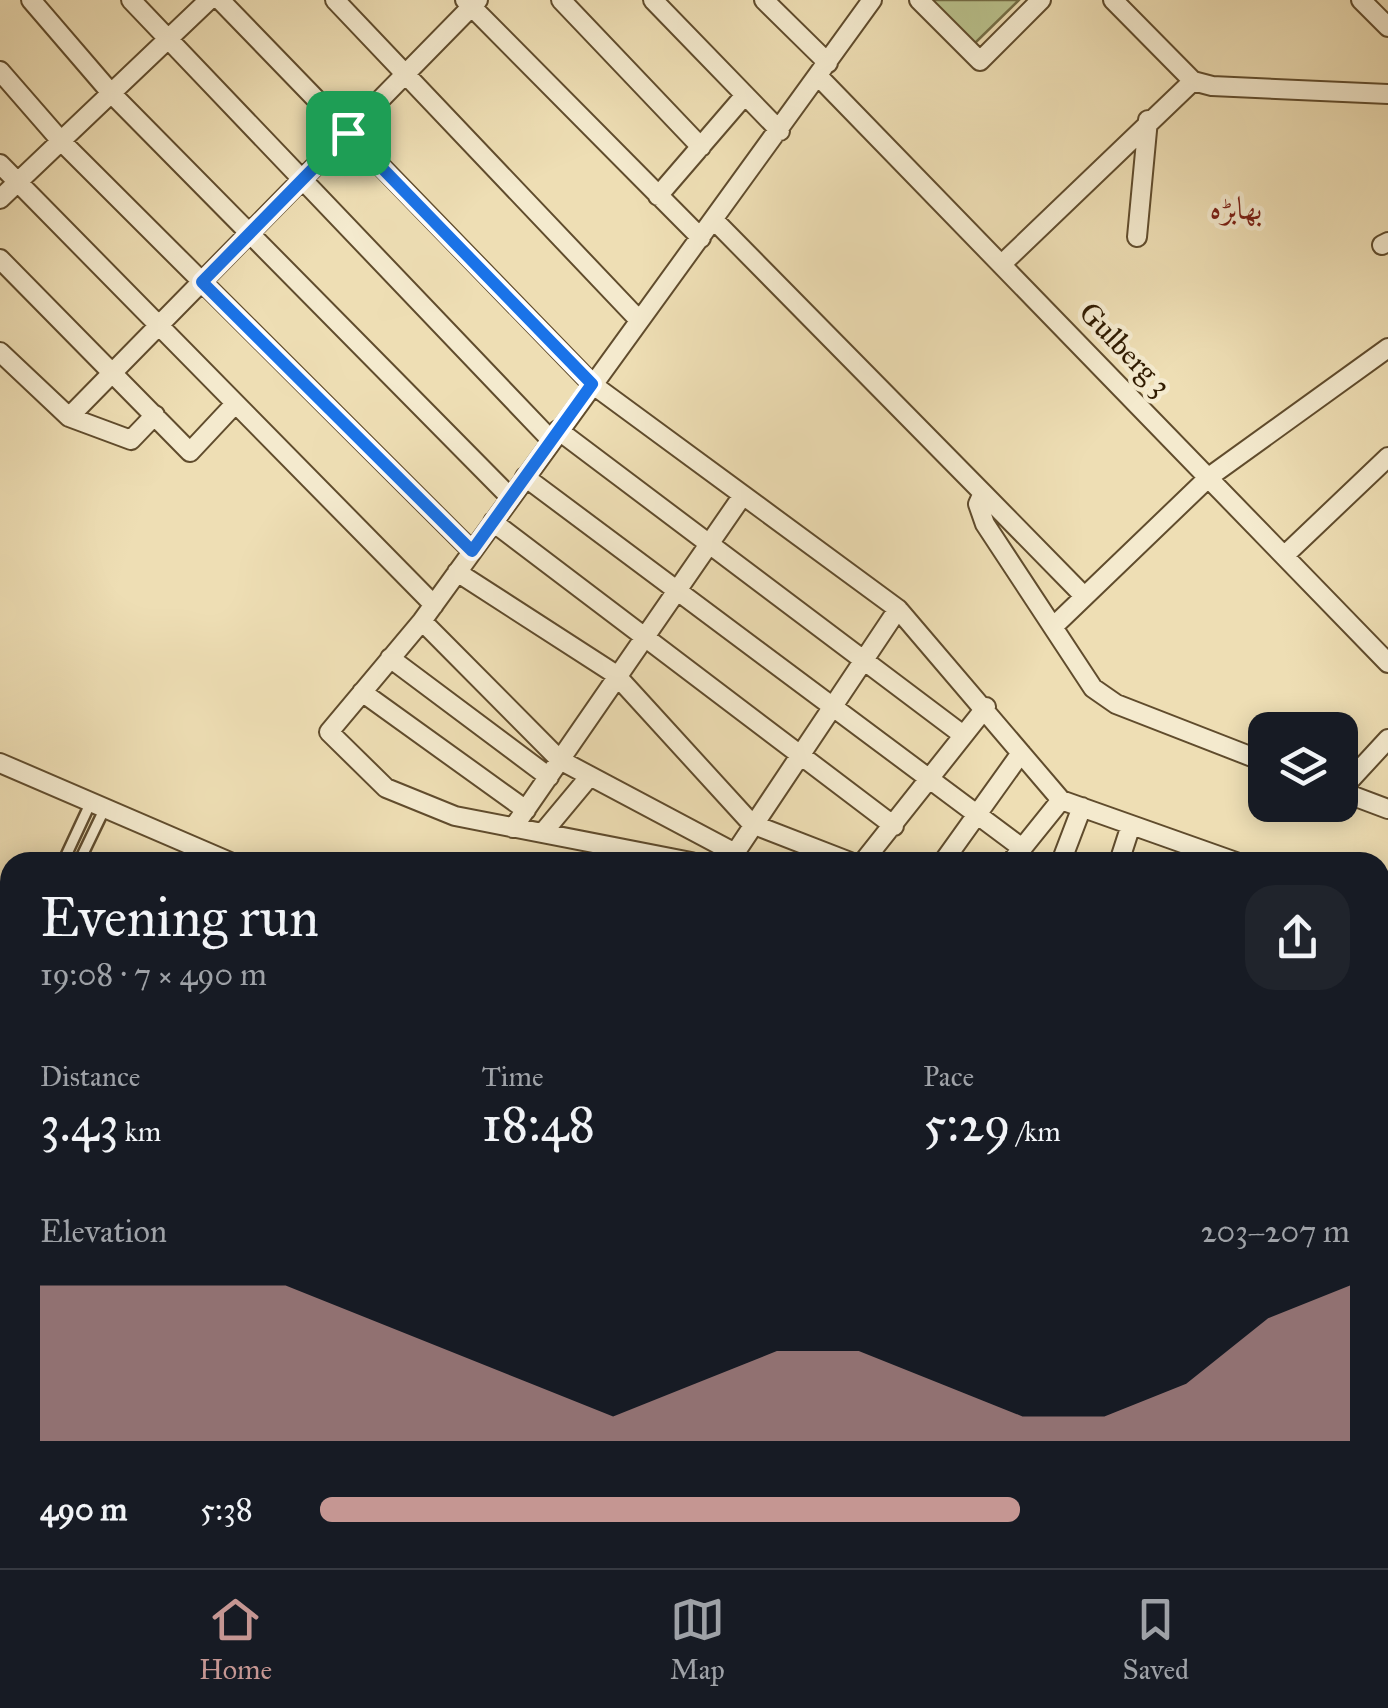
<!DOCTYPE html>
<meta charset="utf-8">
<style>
:root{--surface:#171b24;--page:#20242c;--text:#f1f3f6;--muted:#9ea1a6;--line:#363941;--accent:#c59692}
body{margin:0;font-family:"IM FELL Great Primer",Amiri,serif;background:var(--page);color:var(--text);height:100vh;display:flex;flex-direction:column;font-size:38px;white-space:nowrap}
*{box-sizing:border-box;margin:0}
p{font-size:32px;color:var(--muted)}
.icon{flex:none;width:55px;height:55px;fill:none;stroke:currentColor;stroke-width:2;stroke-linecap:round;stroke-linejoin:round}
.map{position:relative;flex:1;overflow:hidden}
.sheet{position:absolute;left:0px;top:852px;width:1390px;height:718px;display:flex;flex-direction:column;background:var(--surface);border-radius:30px 30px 0 0;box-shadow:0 5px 25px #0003}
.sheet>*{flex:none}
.buttons{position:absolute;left:1248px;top:712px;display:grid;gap:20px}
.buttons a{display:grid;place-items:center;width:110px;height:110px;border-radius:20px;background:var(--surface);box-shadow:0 5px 25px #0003;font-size:50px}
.pin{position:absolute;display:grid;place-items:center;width:85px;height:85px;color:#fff;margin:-42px;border-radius:20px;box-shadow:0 5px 15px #0006}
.round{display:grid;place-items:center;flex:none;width:105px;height:105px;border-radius:30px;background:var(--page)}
.headline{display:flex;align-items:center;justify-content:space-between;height:170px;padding:0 40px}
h1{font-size:55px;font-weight:600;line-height:75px}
.stats{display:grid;grid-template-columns:repeat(3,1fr);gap:15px;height:170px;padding:10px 40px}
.stats div{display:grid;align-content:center}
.stats b{font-size:50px;font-weight:600}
.stats small{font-size:28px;font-weight:400}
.stats p{font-size:28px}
.chart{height:280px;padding:20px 40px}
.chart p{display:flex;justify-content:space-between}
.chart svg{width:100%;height:180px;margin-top:10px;fill:var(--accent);opacity:.7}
ul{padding:0 40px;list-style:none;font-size:32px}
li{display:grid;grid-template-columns:160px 120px 1fr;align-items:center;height:75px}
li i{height:25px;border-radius:12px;background:var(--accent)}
.tab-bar{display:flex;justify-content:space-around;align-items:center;height:140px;border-top:2px solid var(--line);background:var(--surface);font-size:28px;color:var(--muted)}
.tab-bar a{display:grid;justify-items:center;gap:5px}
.tab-bar .current{color:var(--accent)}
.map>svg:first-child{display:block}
.green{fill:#b9c18c;stroke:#746e46;stroke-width:2.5}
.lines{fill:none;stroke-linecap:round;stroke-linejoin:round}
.lane-casing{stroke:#604c2d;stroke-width:14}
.street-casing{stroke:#604c2d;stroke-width:22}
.secondary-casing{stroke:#301b00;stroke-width:32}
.path{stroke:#301b00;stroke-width:2.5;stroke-dasharray:8 5;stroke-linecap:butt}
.lane{stroke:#f4eace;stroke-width:9}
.street{stroke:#f4eace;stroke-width:18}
.secondary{stroke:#f4eace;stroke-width:28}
.wall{fill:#b97a67;stroke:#301b00;stroke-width:2.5}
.building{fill:#d78e78;stroke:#301b00;stroke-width:2.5}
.route-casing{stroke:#fff;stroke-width:20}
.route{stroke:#1a73e8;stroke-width:12}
.labels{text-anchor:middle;stroke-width:9;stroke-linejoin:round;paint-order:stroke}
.street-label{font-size:30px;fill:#301b00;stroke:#f4eace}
.neighbourhood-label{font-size:32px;fill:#7a1f14;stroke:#f4eace}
</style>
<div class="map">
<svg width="1388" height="1568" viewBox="0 0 1388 1568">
<rect width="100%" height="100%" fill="#eedeb4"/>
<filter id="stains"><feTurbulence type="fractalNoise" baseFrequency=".002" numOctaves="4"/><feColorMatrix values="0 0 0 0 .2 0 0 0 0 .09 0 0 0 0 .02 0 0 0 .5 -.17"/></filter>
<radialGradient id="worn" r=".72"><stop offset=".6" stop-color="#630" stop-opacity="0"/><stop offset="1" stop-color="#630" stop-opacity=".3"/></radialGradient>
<!-- green -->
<path class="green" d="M926,0h93l-46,45z"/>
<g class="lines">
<defs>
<path id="lane" d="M63,862l28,-60
M79,862l26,-54
M0,898l10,-11
M0,970l10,9
M0,998l10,9
M0,1217l10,9
M696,1568l3,-8"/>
<path id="street" d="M31,0l80,93 399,404
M131,0l420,440
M220,0l372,384 306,225 163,191 175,62
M335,0l303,319
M465,0l236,238
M561,0l140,147
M653,0l127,131
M764,0l64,63
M919,0l61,61 61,-61
M1113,0l80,81 19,5 176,8
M1361,0l27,27
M0,71l61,70 411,410
M818,76l570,587
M0,164l434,441
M658,196l87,-101
M0,199l209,-199
M714,220l269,273 -5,11 7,20 108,164 23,16 149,58
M1137,237l11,-117
M1382,245l6,-3
M0,259l190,193 44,-47
M1003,263l190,-182
M0,352l69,65 62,23 24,-25
M69,417l409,-417
M558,430l405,305
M525,477l497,371
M983,493l101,103
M493,522l401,304
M1284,556l104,-99
M457,572l158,102 137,150 98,38
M422,621l138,139 175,93
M1054,626l155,-149 179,-129
M390,658l159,119
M362,692l164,118
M1388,739l-48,52 48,18
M0,763l230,99
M513,828l230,-333
M545,830l45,-54
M691,862l-236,-46 -69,-28 -57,-56 93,-111 450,-621
M729,862l169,-253
M863,862l123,-155
M943,862l78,-109
M1011,862l50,-62
M1061,862l21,-55
M1119,862l12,-37
M1380,914l8,3
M1380,998l8,1
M1380,1028l8,2
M1380,1110l8,-24
M1383,1436l5,-15
M0,1488l10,9
M1126,1560l20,8
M798,1568l3,-8
M963,1568l3,-8
M1291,1568l3,-8"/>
<path id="secondary" d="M0,1559l10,-2
M64,1560l23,8"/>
</defs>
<!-- lane casing -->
<use href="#lane" class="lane-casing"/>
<!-- street casing -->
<use href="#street" class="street-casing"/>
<!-- secondary casing -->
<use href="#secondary" class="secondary-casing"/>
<!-- path -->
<path class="path" d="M0,1437l10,9
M140,1560l9,8"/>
<!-- lane -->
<use href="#lane" class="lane"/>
<!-- street -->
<use href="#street" class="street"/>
<!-- secondary -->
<use href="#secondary" class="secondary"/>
</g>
<!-- wall -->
<path class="wall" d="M1388,1163v168l-8,23v-169z"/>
<!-- building -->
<path class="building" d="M1388,1171v160l-8,23v-161z"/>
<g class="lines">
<defs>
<path id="route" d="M348,133l244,251 -120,167 -270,-269z"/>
</defs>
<!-- route casing -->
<use href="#route" class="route-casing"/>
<!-- route -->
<use href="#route" class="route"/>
</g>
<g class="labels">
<!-- street labels -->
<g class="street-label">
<text transform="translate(1125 349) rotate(46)" y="10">Gulberg 3</text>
</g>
<!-- neighbourhood labels -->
<g class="neighbourhood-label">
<text x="1236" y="219">بھابڑہ</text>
</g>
</g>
<rect width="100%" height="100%" filter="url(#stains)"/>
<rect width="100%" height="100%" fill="url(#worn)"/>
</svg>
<div class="buttons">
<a><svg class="icon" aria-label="layers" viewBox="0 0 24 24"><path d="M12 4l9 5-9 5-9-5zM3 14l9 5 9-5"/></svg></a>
</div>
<div class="pin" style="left:348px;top:133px;background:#1e9e55"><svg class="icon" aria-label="arrive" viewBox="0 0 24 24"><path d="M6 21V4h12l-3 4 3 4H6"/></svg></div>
<section class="sheet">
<div class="headline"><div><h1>Evening run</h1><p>19:08 · 7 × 490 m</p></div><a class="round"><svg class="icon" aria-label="share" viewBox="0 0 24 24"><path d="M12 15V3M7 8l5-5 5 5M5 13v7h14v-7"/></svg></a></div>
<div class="stats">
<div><p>Distance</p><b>3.43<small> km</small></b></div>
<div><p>Time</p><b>18:48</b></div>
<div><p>Pace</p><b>5:29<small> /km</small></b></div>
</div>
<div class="chart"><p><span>Elevation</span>203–207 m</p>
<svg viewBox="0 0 160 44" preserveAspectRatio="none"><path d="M0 44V6L10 6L20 6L30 6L40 14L50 22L60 30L70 38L80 30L90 22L100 22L110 30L120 38L130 38L140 30L150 14L160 6V44z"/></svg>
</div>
<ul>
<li><b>490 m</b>5:38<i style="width:68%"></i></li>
</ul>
</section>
</div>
<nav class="tab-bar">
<a class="current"><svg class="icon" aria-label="home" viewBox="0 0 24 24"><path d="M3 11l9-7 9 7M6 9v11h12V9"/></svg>Home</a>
<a><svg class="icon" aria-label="map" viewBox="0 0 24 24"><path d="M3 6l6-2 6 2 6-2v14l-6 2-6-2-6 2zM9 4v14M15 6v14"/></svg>Map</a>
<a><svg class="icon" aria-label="saved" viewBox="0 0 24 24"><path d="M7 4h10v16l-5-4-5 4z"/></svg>Saved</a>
</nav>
